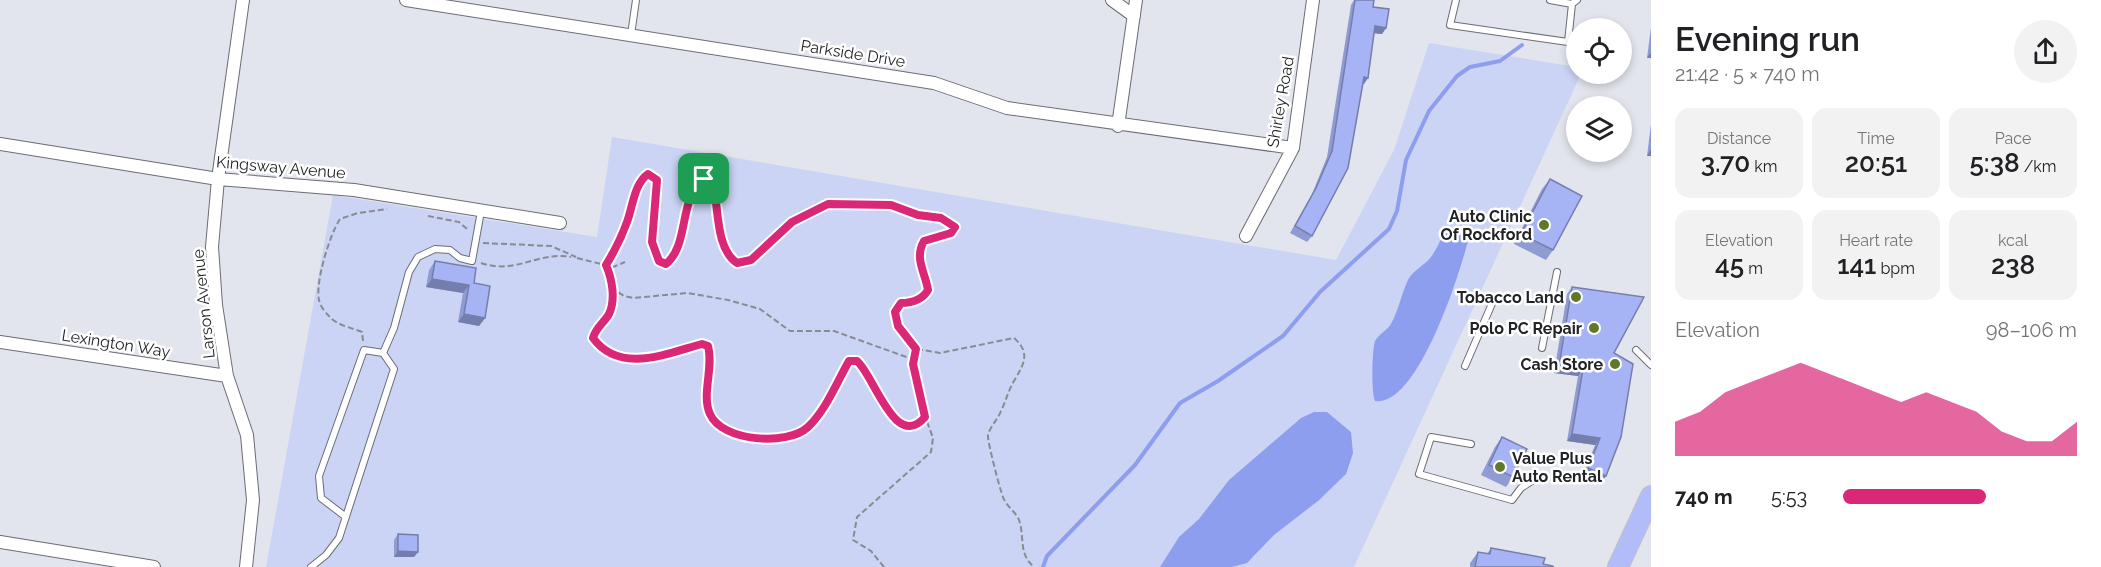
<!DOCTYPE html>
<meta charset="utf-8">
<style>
:root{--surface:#fff;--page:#f2f2f2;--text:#202124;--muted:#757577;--accent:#db2777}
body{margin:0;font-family:Raleway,sans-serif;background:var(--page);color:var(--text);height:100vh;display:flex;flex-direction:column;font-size:22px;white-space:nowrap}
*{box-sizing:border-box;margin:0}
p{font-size:20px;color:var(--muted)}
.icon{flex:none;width:33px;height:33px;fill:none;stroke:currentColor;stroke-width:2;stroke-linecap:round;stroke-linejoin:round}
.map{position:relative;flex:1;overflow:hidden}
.sheet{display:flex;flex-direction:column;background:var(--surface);width:450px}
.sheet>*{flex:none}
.tools{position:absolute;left:1566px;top:18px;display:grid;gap:12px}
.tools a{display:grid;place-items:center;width:66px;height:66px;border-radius:50%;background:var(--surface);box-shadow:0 3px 9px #0003;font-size:30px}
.pin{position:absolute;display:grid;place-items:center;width:51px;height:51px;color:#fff;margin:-26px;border-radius:12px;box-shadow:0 3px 9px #0006}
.round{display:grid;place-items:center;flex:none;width:63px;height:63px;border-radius:32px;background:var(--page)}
.head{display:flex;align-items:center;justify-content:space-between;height:102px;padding:0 24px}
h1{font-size:33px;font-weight:600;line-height:45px}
.stats{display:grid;grid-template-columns:repeat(3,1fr);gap:9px;height:102px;padding:6px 24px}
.stats div{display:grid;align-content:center;border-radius:15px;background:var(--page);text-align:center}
.stats b{font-size:26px;font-weight:600}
.stats small{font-size:16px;font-weight:400}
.stats p{font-size:16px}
.chart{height:168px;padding:12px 24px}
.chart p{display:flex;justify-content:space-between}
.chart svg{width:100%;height:108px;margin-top:6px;fill:var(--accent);opacity:.7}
ul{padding:0 24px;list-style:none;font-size:20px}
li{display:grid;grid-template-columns:96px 72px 1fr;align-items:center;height:45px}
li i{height:15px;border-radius:8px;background:var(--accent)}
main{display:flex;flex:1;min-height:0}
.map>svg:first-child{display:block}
.green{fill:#cbd4f5}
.water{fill:#8e9eee}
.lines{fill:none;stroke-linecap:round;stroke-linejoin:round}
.stream{stroke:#8e9eee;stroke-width:4}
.lane-casing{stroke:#6b6d74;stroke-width:8}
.street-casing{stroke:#6b6d74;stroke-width:14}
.primary-casing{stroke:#c1c1c2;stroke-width:22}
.path{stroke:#8a8b92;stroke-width:2;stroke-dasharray:6 3;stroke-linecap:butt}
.lane{stroke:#fff;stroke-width:6}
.street{stroke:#fff;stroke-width:12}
.primary{stroke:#b2bcf9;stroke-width:20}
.wall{fill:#8f9bd3}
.shaded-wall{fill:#747eac}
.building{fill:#a6b4f5;stroke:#747eac;stroke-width:1.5}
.route-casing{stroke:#fff;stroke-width:12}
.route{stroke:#db2777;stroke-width:8}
.poi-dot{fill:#60782a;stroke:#fff;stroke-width:2}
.labels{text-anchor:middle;stroke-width:5;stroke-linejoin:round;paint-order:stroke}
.street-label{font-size:16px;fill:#222326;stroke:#fff}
.poi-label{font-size:16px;font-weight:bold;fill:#222326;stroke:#fff;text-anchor:end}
</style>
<main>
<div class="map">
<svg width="1651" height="567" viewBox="0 0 1651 567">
<rect width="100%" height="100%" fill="#e3e5ee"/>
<!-- green -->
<path class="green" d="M1429,43l147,24v7h5l-227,493h-1088l67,-372 264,42 15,-100 724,123 58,-110z"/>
<!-- water -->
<path class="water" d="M1462,227l7,10c-8,33 -51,171 -94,164 -4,-9 -3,-51 0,-60 4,-7 12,-11 16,-17 8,-15 10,-29 17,-44 5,-10 16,-14 23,-23 12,-16 7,-25 31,-30z
M1314,412h13l24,20 2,21 -7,21 -28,27 -44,34 -27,28 -15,4h-72l19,-30 20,-18 30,-39 72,-62z"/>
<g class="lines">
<!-- stream -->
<path class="stream" d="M1043,567l4,-11 88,-91 45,-62 38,-22 65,-45 37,-44 69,-63 8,-18 9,-51 23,-49 28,-35 13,-9 30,-6 22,-16"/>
<defs>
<path id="lane" d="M1456,0l-6,25 118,17 4,-38 5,-4
M1550,0l22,4
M631,35l5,-35
M1542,348l15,-76
M1636,350l15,15
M383,353l11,-25 15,-56 9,-15 17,-8 15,1 10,8 12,3 9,-50
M1465,366l29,-67 10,1
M1471,444l-40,-7 -12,37 93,26 9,-12 14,-9
M311,567l15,-12 13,-17 55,-169 -11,-16 -19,-3 -45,126 2,22 25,19"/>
<path id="street" d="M243,0l-25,179 -6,68 4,58 11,71 20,59 6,65 -7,67
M406,0l528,83 73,25 286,40
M1112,0l22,16
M1118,126l18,-126
M0,144l218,35 136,11 206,33
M1246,236l47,-88 20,-148
M0,342l227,34
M0,542l154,25"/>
<path id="primary" d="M1618,567l33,-71"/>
</defs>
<!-- lane casing -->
<use href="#lane" class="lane-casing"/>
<!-- street casing -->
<use href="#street" class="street-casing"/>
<!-- primary casing -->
<use href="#primary" class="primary-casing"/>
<!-- path -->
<path class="path" d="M428,216l31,6 8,7
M483,243l68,3 25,11
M577,258l36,9 12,-5
M481,263c35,12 57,-12 90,-6
M613,281l-4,32 -14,16 -2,9c27,36 74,16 109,6l6,2c5,22 -7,49 2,68 12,28 78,33 98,13 18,-17 29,-45 41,-66h8c17,13 39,92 68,55l-12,-52 3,-15 -18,-23 -3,-13 6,-10 15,-2 12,-11c-3,-18 -14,-32 -4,-49l22,-5 9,-9 -14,-9 -23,-3 -27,-10 -63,-1 -36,18 -41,37 -14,4c-20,-13 -19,-57 -24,-79l-9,-5c-26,18 -14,65 -38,85l-7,-3 -7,-19 5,-62 -9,-6c-14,11 -15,32 -21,48 -5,14 -13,30 -20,43l11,27 6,4 9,2 54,-5 41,7 32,9 30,22h44l78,28
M363,341l-1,-9c-10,-4 -26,-7 -33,-16 -4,-4 -9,-10 -10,-16 -4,-18 11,-66 21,-81l18,-6 29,-4
M917,349l23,4 74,-15c17,15 10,26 0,43 -6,10 -8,20 -13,30 -3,8 -11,16 -13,24 -1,5 12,55 15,62 3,9 13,15 16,23 6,17 -1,34 15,47
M884,567l-13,-16 -18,-11 4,-23 74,-65 2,-14 -8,-22"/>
<!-- lane -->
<use href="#lane" class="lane"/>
<!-- street -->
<use href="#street" class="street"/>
<!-- primary -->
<use href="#primary" class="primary"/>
</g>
<!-- wall -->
<path class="wall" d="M1354,0h20l-1,7 13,21 -4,6 -8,-1 -10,51h-2l-50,152 -5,6 -17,-9 22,-39 15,-37 24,-152z
M1651,27v31h-4z
M1651,124v32h-4z
M1550,179l3,71 -7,10 -32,-16 28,-55z
M435,261l39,22 11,35 -6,8 -21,-4 5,-29 -37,-6 3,-17z
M1572,287l42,66 -13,130 -18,-8 12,-30 -28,-4 11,-65 -24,-3 13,-79z
M1502,437l11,40 -7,10 -25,-12 14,-28z
M398,534l20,18 -4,5h-20v-17z
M1491,548l52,16 10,3h-83v-4l8,-11 9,2z"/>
<!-- shaded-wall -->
<path class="shaded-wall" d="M1375,26l11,2 -4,6 -11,-1z
M1651,52v6h-4z
M1364,77l4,1 -4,6 -5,-1z
M1651,149v7h-4z
M432,279l37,6 -6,8 -37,-6z
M464,314l21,4 -6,8 -21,-4z
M1559,366l24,3 -5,7 -24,-3z
M1572,434l28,4 -5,7 -28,-4z
M1588,468l18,8 -5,7 -18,-8z
M398,551l20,1 -4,5h-20z"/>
<!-- building -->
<path class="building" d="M1355,0h19l-1,7 16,2 -3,19 -11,-2 -7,52 -4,-1 -16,91 -36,68 -17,-10 21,-38 16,-37z
M1550,179l32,17 -29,54 -32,-16z
M435,261l41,7 -2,15 16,3 -5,32 -21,-4 5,-29 -37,-6z
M1572,287l72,10 -30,56 19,11 -12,73 -15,39 -18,-8 12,-30 -28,-4 11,-65 -24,-3z
M1502,437l25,12 -14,28 -24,-12z
M398,534l20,1v17l-20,-1z
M1491,548l54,10 -2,6 10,2v1h-78l3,-15 12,2z"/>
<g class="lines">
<defs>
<path id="route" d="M648,174l9,6 -5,62 7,19 7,3c24,-20 12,-66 38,-85l9,5c6,23 2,64 24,79l14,-3 41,-38 36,-18 63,1 27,10 23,3 14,9 -4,6 -27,8c-10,17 1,31 4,49 -6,10 -16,13 -27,13l-6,9 3,14 18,23 -3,15 12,53c-30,35 -51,-42 -68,-56h-8c-12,21 -23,49 -41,66 -20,19 -86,15 -98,-13 -9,-19 4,-46 -2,-68l-6,-2c-34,9 -82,31 -109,-6 3,-11 11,-15 16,-24 7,-15 3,-35 -3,-49 8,-13 16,-29 21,-43 6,-16 7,-38 21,-48z"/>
</defs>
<!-- route casing -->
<use href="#route" class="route-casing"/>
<!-- route -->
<use href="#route" class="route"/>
</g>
<!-- markers -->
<g class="poi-dot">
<circle cx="1544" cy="225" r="6"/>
<circle cx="1576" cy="297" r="6"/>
<circle cx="1594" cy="328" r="6"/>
<circle cx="1615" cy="364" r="6"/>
<circle cx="1500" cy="467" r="6"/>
</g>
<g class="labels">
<!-- street labels -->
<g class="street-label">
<text transform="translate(853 53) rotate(9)" y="6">Parkside Drive</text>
<text transform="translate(1280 102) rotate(-80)" y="6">Shirley Road</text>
<text transform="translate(281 167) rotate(5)" y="6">Kingsway Avenue</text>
<text transform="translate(203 304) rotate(-96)" y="6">Larson Avenue</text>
<text transform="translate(116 343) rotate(9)" y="6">Lexington Way</text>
</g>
<!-- poi labels -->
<g class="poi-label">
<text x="1532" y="222">Auto Clinic<tspan x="1532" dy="18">Of Rockford</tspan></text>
<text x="1564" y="303">Tobacco Land</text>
<text x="1582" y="334">Polo PC Repair</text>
<text x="1603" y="370">Cash Store</text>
<text x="1512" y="464" text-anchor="start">Value Plus<tspan x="1512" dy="18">Auto Rental</tspan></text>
</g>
</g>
</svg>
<div class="tools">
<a><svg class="icon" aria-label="locate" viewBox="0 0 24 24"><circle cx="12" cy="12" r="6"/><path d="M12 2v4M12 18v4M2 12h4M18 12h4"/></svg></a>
<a><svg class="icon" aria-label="layers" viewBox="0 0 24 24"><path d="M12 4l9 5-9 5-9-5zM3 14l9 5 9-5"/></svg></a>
</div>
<div class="pin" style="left:704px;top:179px;background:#1e9e55"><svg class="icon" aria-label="arrive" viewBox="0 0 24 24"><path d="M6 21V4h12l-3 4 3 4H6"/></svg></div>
</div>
<section class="sheet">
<div class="head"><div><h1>Evening run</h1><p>21:42 · 5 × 740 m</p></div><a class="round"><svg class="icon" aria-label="share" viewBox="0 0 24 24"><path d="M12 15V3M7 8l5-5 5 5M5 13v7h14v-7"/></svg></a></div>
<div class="stats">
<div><p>Distance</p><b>3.70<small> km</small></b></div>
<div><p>Time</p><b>20:51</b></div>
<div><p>Pace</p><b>5:38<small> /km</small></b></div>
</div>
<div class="stats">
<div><p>Elevation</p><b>45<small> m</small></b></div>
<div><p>Heart rate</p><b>141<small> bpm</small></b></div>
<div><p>kcal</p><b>238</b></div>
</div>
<div class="chart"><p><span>Elevation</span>98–106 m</p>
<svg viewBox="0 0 160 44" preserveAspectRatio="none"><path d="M0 44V30L10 26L20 18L30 14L40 10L50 6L60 10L70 14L80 18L90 22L100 18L110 22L120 26L130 34L140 38L150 38L160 30V44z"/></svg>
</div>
<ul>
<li><b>740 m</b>5:53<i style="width:61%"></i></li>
</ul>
</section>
</main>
